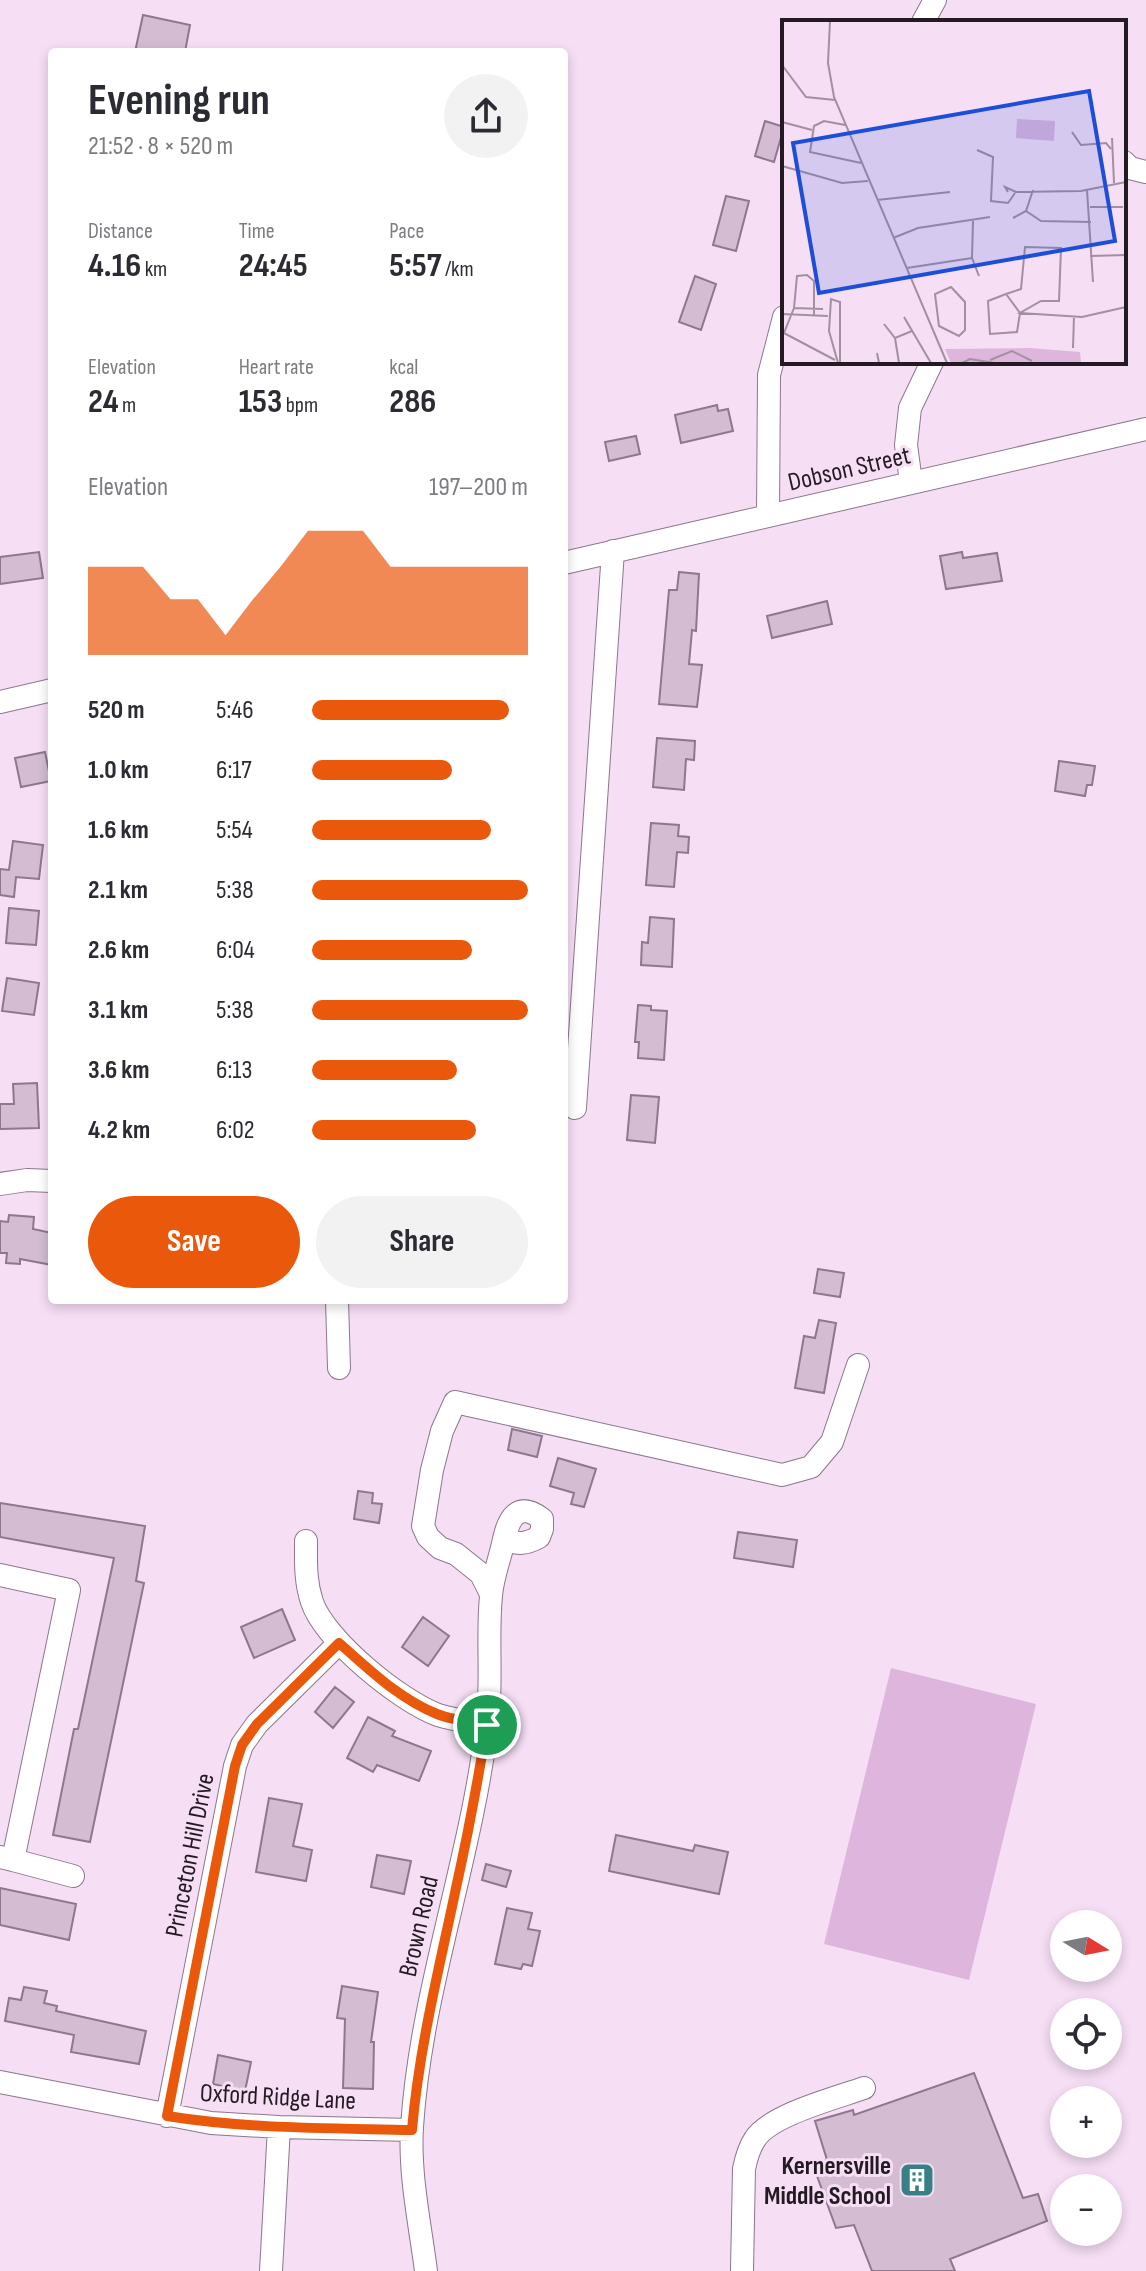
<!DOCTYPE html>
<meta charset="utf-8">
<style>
:root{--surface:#fff;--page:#f2f2f3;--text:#2b2b33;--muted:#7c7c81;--accent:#ea580c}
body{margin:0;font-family:"Sofia Sans Condensed",sans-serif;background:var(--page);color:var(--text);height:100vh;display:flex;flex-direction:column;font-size:30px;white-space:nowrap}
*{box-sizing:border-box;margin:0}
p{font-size:26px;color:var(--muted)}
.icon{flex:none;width:44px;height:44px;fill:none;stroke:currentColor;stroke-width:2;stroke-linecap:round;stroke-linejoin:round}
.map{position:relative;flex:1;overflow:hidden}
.details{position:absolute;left:48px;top:48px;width:520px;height:1256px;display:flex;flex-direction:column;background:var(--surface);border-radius:8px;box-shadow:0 4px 12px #0003}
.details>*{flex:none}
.needle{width:52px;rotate:100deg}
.tools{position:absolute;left:1050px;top:1910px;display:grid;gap:16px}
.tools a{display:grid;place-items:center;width:72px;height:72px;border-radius:50%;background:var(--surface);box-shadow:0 4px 12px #0003;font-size:40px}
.pin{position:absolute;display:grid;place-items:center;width:68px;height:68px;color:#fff;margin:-34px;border:4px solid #fff;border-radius:50%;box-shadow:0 2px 8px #0007}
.round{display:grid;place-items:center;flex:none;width:84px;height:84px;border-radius:42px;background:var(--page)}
.summary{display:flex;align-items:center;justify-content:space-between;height:136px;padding:0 40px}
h1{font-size:44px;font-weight:700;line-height:60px}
.figures{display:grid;grid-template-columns:repeat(3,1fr);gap:12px;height:136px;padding:8px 40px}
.figures div{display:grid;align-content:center}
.figures b{font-size:34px;font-weight:700}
.figures small{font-size:22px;font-weight:400}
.figures p{font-size:22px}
.chart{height:224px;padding:16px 40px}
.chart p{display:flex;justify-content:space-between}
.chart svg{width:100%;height:144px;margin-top:8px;fill:var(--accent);opacity:.7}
.primary-button{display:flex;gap:16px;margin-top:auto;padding:16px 40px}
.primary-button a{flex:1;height:92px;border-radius:48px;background:var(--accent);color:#fff;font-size:32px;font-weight:700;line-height:92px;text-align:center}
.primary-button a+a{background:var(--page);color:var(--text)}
ul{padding:0 40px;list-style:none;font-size:26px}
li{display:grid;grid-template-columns:128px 96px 1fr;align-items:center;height:60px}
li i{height:20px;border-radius:10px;background:var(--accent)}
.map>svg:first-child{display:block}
.green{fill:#deb5dd}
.building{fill:#d4bdd3;stroke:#8d788d;stroke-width:2}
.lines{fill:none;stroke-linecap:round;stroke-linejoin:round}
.minor-casing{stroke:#8c778b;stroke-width:24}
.minor{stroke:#fff;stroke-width:22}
.route-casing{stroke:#fff;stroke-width:16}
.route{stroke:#ea580c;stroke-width:10}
.labels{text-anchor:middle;stroke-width:6;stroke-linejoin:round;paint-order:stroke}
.street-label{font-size:26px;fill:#231a22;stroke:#f6def5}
.poi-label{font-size:26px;font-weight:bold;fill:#231a22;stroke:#f6def5;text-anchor:end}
.inset-road{fill:none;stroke:#a290a1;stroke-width:2}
.view{fill:#1d4ed8;fill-opacity:0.15;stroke:#1d4ed8;stroke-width:4}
.inset-edge{fill:none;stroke:#231a22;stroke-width:4}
</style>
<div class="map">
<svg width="1146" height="2271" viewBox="0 0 1146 2271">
<rect width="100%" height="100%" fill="#f6def5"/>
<!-- green -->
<path class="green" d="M891,1668l145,36 -67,276 -145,-36z"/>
<!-- building -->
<path class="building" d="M143,15l47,10 -5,27h-50z
M765,121l19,6 -10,35 -19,-6z
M726,196l23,5 -13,50 -23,-6z
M695,276l21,8 -15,46 -22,-8z
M717,405l1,6 10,-2 5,22 -52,12 -6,-28z
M636,436l4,18 -31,7 -4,-19z
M39,552l4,26 -43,6v-27z
M962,552l1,6 34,-5 5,28 -56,8 -6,-33z
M679,572l20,2 -3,57 -4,-1 -3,34 13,1 -5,42 -38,-3 10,-114h8z
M827,601l5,23 -60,14 -5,-22z
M657,738l38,3 -1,19 -8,-1 -2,31 -31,-3z
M45,752l6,29 -30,6 -6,-29z
M1059,761l36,5 -3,19h-5l-2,11 -30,-5z
M651,823l28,2 -1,11 11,1 -1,16 -11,-1 -3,35 -28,-2z
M13,841l30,4 -4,34 -23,-2 -2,20 -14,-2v-26l9,1z
M9,908l30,3 -3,34 -30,-2z
M650,917l24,2 -2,48 -31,-2 1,-23 6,1z
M7,978l32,5 -5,32 -32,-4z
M638,1005l13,1v4l16,1 -3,49 -26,-2 1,-16h-4z
M37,1083l2,45 -39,1v-25h14l-1,-20z
M631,1095l28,2 -4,46 -28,-3z
M9,1215l25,2 -1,12 19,4v32l-32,-6v5l-14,-1 1,-10h-7v-32l8,1z
M818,1269l26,4 -4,24 -26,-4z
M819,1320l17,3 -12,70 -29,-5 9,-52 11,2z
M512,1429l30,7 -5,21 -29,-7z
M558,1458l38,11 -12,38 -13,-3 3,-11 -24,-7z
M358,1491l15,2 -1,10 10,1 -3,19 -25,-4z
M0,1503l145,23 -9,55 8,2 -54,259 -37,-7 21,-106h4l36,-171 -114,-21z
M738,1532l59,8 -4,27 -59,-9z
M282,1609l13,31 -41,18 -13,-31z
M423,1617l26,19 -21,30 -26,-19z
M335,1687l19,15 -21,26 -18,-16z
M368,1717l27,14 -3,5 39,15 -12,30 -42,-16 -4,7 -26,-14z
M269,1798l33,6 -9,42 19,4 -6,31 -50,-9z
M616,1835l77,16 2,-6 33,7 -9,42 -110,-23z
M377,1855l34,6 -7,33 -33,-7z
M486,1864l25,7 -5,16 -24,-7z
M0,1888l76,16 -7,36 -69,-15z
M507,1908l25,5 -4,16 12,2 -8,35 -9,-2 -2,5 -26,-5z
M342,1986l36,6 -7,50h3l-1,47 -30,-1 2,-69 -8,-1z
M24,1987l23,4 -3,12 13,3 -1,5 90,20 -7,33 -68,-12 3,-17 -69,-14 4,-23 12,2z
M218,2055l33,7 -6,29 -32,-7z
M974,2073l49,125 15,-4 9,27 -97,38 5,12h-83l-18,-46 -18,3 -23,-63 14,-5 -12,-39 38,-11 1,5z"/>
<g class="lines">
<defs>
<path id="minor" d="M923,22l12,-22
M1124,162l6,6 16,4
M911,482l-5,-37 4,-37 22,-46
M768,515l1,-140 15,-58
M564,563l582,-134
M0,702l52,-12
M575,1108l38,-557
M0,1184l27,-4 25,1
M337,1300l2,68
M306,1541c0,21 -1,40 6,61 13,38 88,99 126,113 16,5 33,7 49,10
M0,1575l69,15 -56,270 -13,-3
M491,1594l-10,-20 -25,-20 -16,-6 -12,-11 -5,-11 9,-56 10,-39 13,-29 327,73 29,-8 21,-25 26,-77
M13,1860l60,16
M0,2082l211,41 68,4 133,3
M167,2116l68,-350 7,-21 15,-21 82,-81
M271,2271l8,-144
M426,2271c-6,-47 -17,-97 -14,-144 9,-139 61,-272 76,-411 4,-40 -1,-81 3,-120 1,-16 7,-32 11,-48 2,-9 5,-26 13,-33 9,-8 19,-2 27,4v10l-3,8c-13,7 -21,8 -35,2
M742,2271l2,-102c2,-10 5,-21 11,-30 15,-24 81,-41 109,-51"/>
</defs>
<!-- minor casing -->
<use href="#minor" class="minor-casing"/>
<!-- minor -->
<use href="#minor" class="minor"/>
</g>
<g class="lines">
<defs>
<path id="route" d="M339,1643c30,26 60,56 98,71 15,6 33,8 50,11 -9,55 -19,109 -31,163 -17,81 -37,160 -44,242 -82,-2 -164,-1 -245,-14l68,-350 7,-21 15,-21z"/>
</defs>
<!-- route casing -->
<use href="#route" class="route-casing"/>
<!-- route -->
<use href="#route" class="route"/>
</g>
<!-- icons -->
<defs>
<symbol id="building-square" viewBox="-11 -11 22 22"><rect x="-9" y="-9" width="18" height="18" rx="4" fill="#388085" stroke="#f6def5"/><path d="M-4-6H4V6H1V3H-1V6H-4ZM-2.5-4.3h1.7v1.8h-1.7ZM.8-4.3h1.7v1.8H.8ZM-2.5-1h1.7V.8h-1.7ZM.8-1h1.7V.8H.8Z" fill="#fff"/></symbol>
</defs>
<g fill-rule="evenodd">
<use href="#building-square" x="897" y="2160" width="40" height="40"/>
</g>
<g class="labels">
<!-- street labels -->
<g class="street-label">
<text transform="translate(849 468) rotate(-13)" y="9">Dobson Street</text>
<text transform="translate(189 1855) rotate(-79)" y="9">Princeton Hill Drive</text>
<text transform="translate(418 1926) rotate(-77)" y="9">Brown Road</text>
<text transform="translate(278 2096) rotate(3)" y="9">Oxford Ridge Lane</text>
</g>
<!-- poi labels -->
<g class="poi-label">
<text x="891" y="2174">Kernersville<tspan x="891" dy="30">Middle School</tspan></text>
</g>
</g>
<!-- overview -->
<g transform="translate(782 20)">
<rect width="344" height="344" fill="#f6def5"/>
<path d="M235,99l38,2 -1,20 -38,-3zM247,328l51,4 1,11h-130l-6,-14z" fill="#deb5dd"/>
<path class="inset-road" d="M48,1l-2,42 6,34 113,266M0,45l24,32 29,3M0,102l30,8M63,105l-21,-4 -10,5 -4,26 51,11M290,112l9,13 25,-2 5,6M330,118l2,45M195,130l16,7 -2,44 17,2 7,-10M0,146l60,17 26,-2M305,170l6,92M226,172l-3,-5 11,5 65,-1 45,-9M95,180l73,-8M308,187h33M244,191l15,10 50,1M231,198l13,-7 7,-21M191,201l-1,37 7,18M111,218l25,-10 72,-11M308,236l36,-1M125,248l65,-10M169,267l14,15v28l-6,6 -20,-10 -4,-32zM224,274l14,19 -3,19 -27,2 -2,-33 18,-7 15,-5 4,-42 36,1 -2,53h-18l-21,12 62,4 44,-10M12,288l3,-32 10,-1 7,6v35M0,294l46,2M122,297l27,46M102,304l11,14 17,-7M0,312l53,28M2,313l10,-25 29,1M113,318l4,25M291,328l1,-32M95,333l2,10h20M208,340l22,-9 20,10M56,343l-9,-32 2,-32 9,3v60M180,343l8,-4 25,4M248,343h43"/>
<path class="view" d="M307,71l26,150 -296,52 -26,-150z"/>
<rect width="344" height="344" class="inset-edge"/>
</g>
</svg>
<div class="tools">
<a><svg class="needle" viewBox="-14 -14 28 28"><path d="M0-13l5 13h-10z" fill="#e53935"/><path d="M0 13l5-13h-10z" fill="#7c7c81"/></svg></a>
<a><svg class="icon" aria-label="locate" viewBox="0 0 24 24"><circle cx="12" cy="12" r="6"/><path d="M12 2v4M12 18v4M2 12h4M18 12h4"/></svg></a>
<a>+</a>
<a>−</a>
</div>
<div class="pin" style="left:487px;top:1725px;background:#1e9e55"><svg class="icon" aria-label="arrive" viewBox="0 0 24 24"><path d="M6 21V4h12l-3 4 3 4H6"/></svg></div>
<section class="details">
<div class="summary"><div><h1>Evening run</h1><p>21:52 · 8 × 520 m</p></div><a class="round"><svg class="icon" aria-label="share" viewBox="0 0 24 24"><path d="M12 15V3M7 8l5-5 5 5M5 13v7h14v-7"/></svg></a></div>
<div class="figures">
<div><p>Distance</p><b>4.16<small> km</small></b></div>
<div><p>Time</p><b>24:45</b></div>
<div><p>Pace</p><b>5:57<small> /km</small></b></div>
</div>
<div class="figures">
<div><p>Elevation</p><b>24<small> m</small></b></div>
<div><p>Heart rate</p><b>153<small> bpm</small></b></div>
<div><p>kcal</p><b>286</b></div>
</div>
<div class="chart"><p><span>Elevation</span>197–200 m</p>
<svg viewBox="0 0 160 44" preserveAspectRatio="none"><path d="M0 44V17L10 17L20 17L30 27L40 27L50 38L60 27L70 17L80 6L90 6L100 6L110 17L120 17L130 17L140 17L150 17L160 17V44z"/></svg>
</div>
<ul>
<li><b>520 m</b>5:46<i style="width:91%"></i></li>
<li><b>1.0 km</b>6:17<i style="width:65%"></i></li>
<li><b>1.6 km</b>5:54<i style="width:83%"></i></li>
<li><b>2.1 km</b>5:38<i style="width:100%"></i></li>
<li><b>2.6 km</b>6:04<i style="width:74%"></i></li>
<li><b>3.1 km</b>5:38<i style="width:100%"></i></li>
<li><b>3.6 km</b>6:13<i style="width:67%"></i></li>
<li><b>4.2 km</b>6:02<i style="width:76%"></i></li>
</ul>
<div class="primary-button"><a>Save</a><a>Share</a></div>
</section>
</div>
